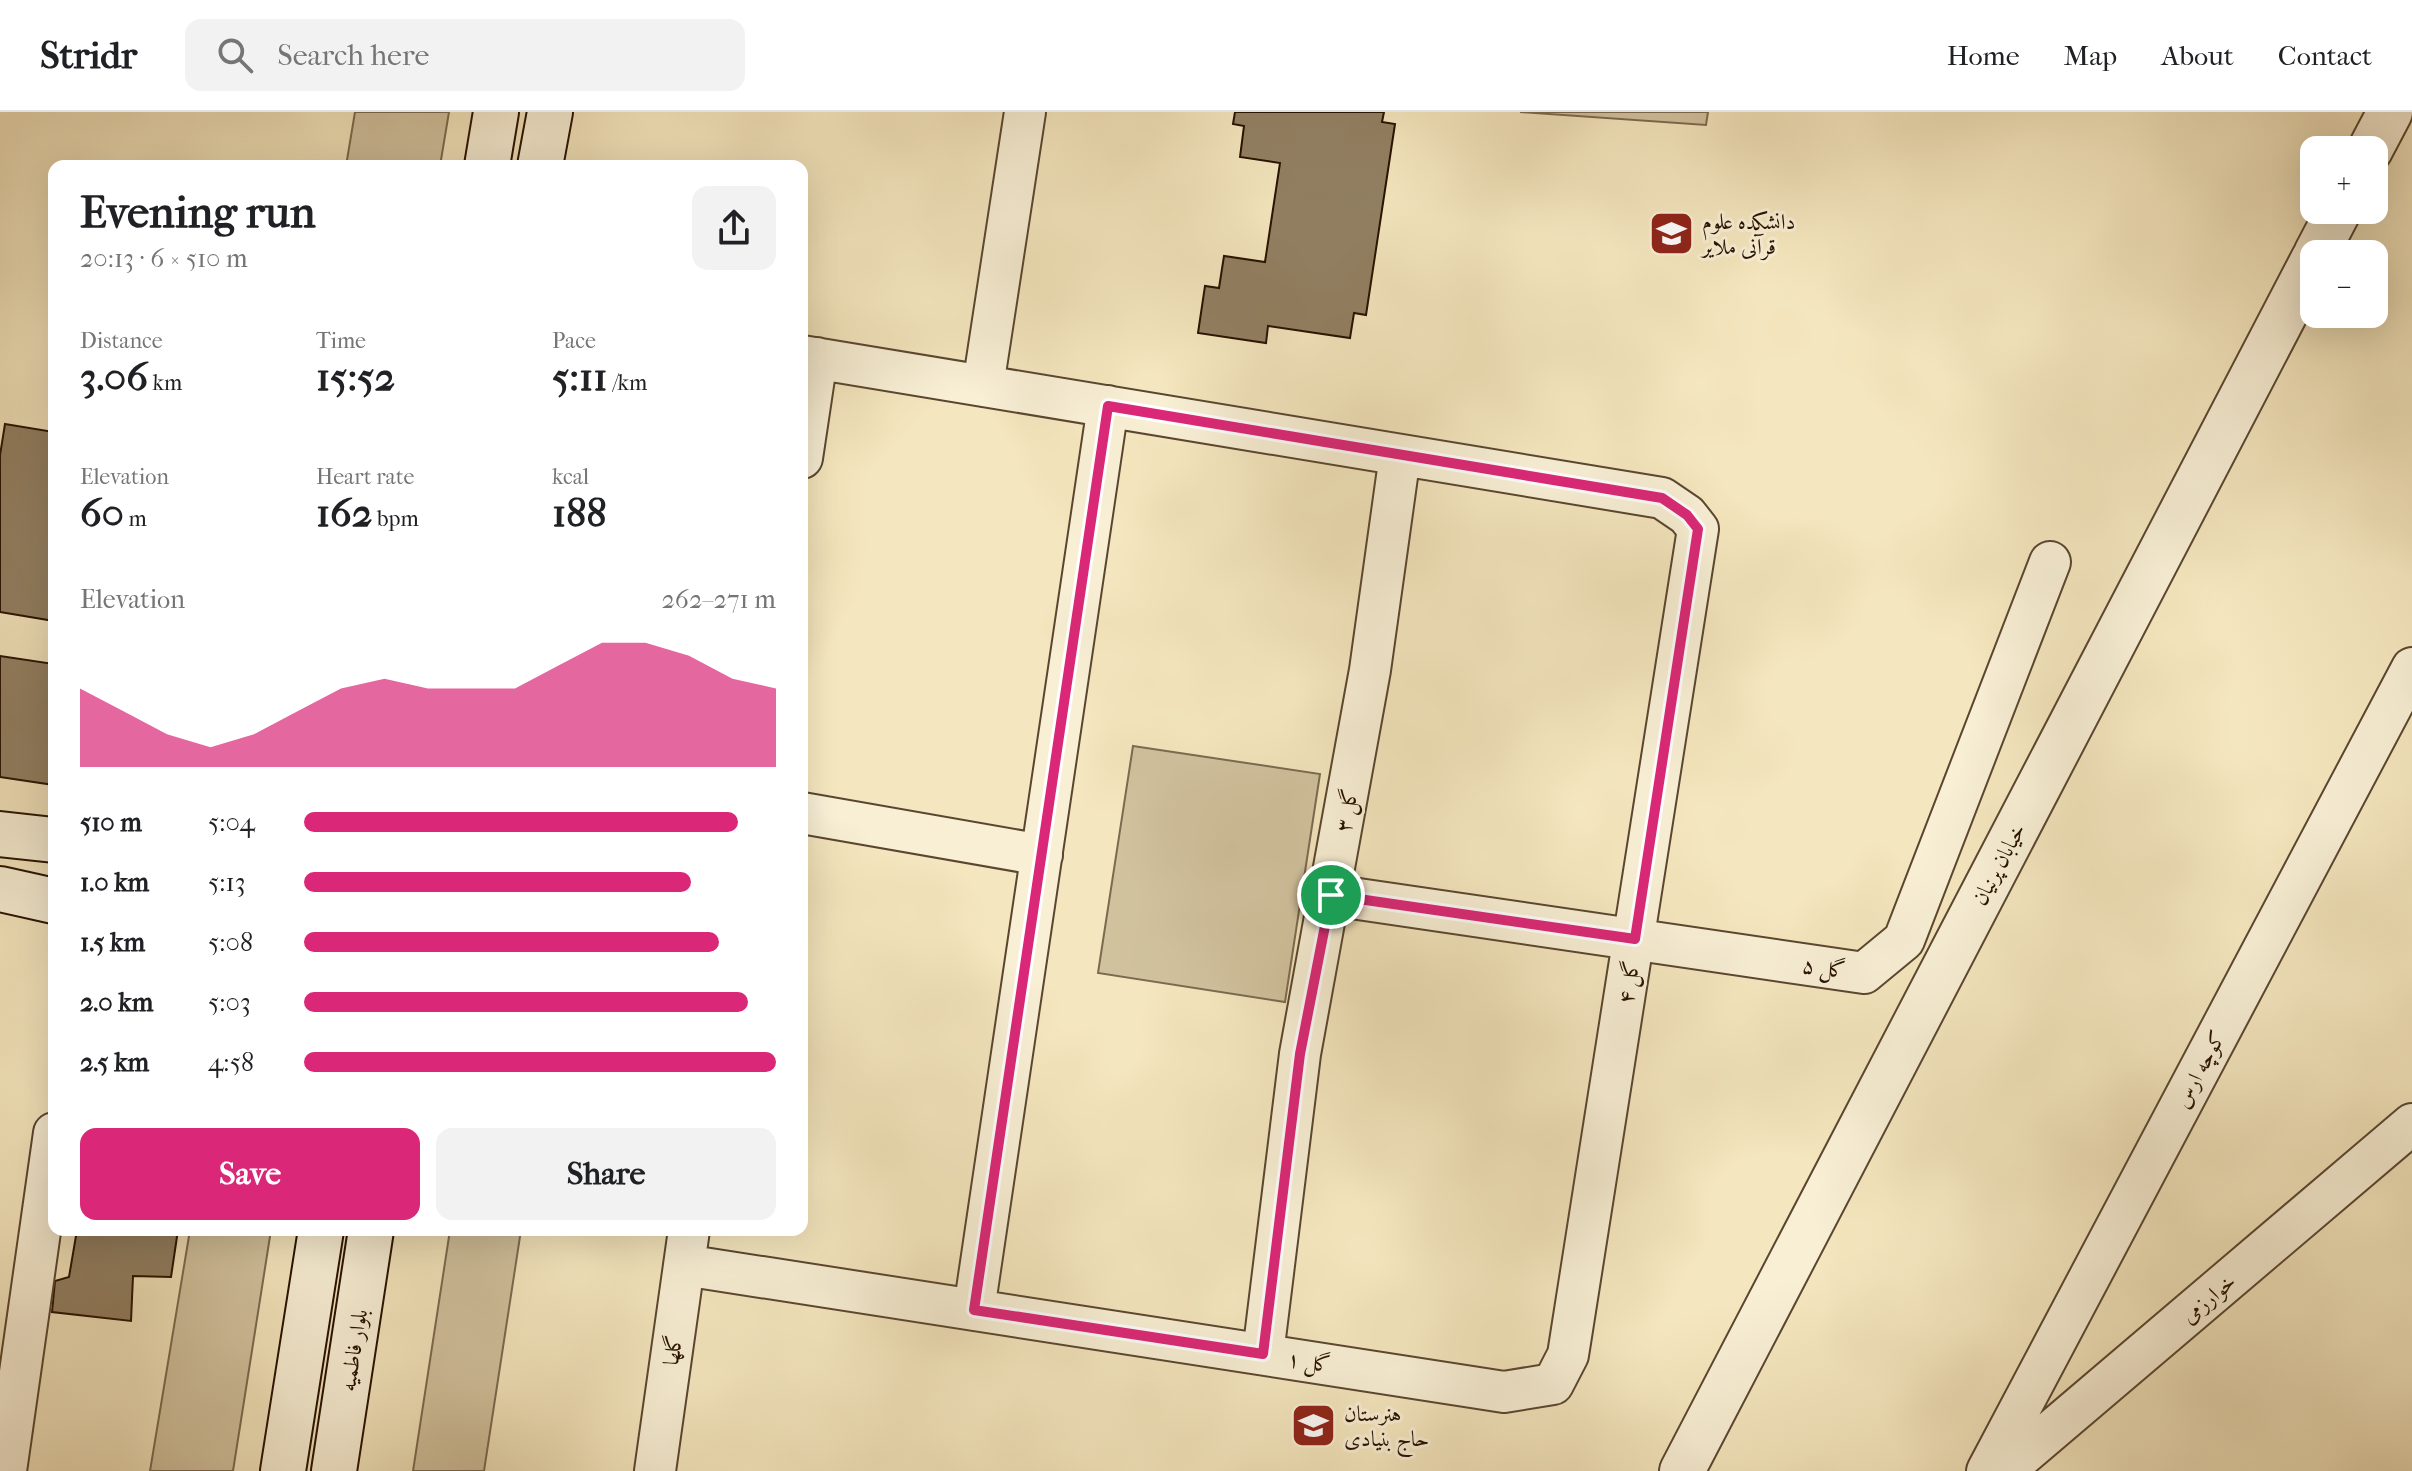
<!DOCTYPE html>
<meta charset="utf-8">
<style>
:root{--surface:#fff;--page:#f2f2f2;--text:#202124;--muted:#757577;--line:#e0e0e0;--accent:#db2777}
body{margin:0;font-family:"IM FELL French Canon",Amiri,serif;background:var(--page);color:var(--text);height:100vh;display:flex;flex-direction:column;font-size:30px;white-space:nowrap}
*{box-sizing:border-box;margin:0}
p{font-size:26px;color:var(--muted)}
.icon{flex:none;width:44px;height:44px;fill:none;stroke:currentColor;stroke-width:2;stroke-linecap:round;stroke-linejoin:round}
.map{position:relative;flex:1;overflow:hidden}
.sheet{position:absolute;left:48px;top:48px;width:760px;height:1076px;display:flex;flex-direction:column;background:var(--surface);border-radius:16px;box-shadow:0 8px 32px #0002}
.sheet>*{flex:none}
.controls{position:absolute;left:2300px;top:24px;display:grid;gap:16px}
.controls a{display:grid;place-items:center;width:88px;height:88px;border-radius:16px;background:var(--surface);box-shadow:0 8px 32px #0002;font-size:40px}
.pin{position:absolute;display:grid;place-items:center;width:68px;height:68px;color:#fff;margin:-34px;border:4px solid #fff;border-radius:50%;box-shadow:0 2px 8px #0007}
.round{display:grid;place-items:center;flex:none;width:84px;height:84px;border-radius:16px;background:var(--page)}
.summary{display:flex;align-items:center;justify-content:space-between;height:136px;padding:0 32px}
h1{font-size:44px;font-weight:800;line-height:60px}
.metrics{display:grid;grid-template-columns:repeat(3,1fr);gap:12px;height:136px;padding:8px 32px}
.metrics div{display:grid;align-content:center}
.metrics b{font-size:40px;font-weight:800}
.metrics small{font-size:22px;font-weight:400}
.metrics p{font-size:22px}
.chart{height:224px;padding:16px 32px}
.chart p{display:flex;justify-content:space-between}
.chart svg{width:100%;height:144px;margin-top:8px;fill:var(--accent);opacity:.7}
.cta{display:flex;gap:16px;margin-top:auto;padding:16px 32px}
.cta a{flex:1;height:92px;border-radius:16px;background:var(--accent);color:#fff;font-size:32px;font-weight:800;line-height:92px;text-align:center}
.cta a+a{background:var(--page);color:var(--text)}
ul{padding:0 32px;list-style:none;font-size:26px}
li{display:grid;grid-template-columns:128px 96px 1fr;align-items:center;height:60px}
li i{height:20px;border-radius:10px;background:var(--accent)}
header{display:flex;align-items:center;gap:48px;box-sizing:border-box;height:112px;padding:0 40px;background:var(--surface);border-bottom:2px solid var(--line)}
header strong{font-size:38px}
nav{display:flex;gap:44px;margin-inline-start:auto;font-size:28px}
.search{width:560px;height:72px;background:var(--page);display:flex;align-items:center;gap:20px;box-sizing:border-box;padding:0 28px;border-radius:16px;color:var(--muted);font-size:30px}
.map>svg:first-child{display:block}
.green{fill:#d1c29e;stroke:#7c6a50;stroke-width:2}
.building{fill:#928063;stroke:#271101;stroke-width:2}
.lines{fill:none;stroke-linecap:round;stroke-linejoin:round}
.minor-casing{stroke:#5a4630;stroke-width:44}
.tertiary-casing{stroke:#5a4630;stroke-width:48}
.secondary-casing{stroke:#271101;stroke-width:48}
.minor{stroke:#f8efd5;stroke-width:40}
.tertiary{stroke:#f8efd5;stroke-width:44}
.secondary{stroke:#f8efd5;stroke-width:44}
.route-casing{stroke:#fff;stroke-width:16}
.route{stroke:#db2777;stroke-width:10}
.labels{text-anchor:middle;stroke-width:6;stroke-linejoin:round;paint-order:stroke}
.poi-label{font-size:22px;fill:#271101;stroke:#f8efd5;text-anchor:start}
.street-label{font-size:22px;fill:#271101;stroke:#f8efd5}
</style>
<header>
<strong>Stridr</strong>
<div class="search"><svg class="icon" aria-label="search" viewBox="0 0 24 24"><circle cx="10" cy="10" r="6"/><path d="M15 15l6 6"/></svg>Search here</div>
<nav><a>Home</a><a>Map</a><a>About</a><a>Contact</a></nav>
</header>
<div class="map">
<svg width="2412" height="1359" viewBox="0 0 2412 1359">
<rect width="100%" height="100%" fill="#f4e6be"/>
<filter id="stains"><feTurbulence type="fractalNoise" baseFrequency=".0025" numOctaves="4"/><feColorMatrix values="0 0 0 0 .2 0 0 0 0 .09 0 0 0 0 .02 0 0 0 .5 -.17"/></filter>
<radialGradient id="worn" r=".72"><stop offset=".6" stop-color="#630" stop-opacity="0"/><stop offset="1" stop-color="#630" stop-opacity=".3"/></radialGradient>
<!-- green -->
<path class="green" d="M355,0h94l-9,54h-94z
M1520,0h188l-2,13z
M1133,634l187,28 -35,228 -187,-29z
M190,1118h81l-38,241h-83z
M450,1118h71l-37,241h-71z"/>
<!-- building -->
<path class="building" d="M1235,0h149l-2,10 13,2 -29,191 -12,-2 -4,25 -82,-12 -2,17 -68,-10 7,-47 14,2 5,-32 41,6 15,-99 -40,-6 4,-31 -11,-2z
M5,312l49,8v189l-54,-9v-157z
M0,544l54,8v121l-54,-8z
M77,1118h101l-7,47 -38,-1 -2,45 -79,-9 3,-31 14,-4z"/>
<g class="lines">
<defs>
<path id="minor" d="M983,274l42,-274
M802,346l15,-100
M802,701l240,42
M1331,783l533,78 40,-33 146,-378
M684,1153l820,127 49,-8 15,-29 130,-826 -11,-14 -25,-17 -860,-142
M974,1198l134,-904
M1263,1242l37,-300 70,-384 30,-215
M6,1359l48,-338
M655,1359l34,-241
M1987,1359l425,-803
M2004,1359l408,-347"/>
<path id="tertiary" d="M2370,38l20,-38
M2316,142l23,-44
M1682,1359l632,-1213"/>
<path id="secondary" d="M487,54l9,-54
M540,54l10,-54
M0,722l54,6
M0,777l54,12
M283,1359l38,-241
M334,1359l37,-241"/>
</defs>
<!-- minor casing -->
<use href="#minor" class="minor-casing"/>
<!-- tertiary casing -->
<use href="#tertiary" class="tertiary-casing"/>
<!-- secondary casing -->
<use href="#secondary" class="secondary-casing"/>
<!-- minor -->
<use href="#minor" class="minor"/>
<!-- tertiary -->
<use href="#tertiary" class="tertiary"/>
<!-- secondary -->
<use href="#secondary" class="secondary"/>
</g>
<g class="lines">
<defs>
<path id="route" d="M1108,294l554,92 25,17 11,14 -63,410 -304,-44 -31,159 -37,300 -289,-44z"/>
</defs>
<!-- route casing -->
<use href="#route" class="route-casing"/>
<!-- route -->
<use href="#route" class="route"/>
</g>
<!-- icons -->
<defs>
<symbol id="university-square" viewBox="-11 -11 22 22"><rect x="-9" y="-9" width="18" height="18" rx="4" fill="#8f2418" stroke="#f8efd5"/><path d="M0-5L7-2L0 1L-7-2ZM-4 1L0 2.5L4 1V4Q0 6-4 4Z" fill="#fff"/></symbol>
<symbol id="school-square" viewBox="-11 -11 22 22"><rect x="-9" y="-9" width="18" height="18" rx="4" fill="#8f2418" stroke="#f8efd5"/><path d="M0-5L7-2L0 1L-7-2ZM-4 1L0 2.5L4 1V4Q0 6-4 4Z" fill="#fff"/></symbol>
</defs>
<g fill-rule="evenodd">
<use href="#university-square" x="1646" y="96" width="51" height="51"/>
<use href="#school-square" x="1288" y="1288" width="51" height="51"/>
</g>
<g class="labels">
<!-- poi labels -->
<g class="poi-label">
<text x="1702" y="117">دانشکده علوم<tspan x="1702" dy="25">قرآنی ملایر</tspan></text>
<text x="1344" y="1309">هنرستان<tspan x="1344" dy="25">حاج بنیادی</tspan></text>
</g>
<!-- street labels -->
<g class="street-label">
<text transform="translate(1346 698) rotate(-80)" y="8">گل ۳</text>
<text transform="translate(1998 752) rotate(-62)" y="8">خیابان پرنیان</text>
<text transform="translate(1824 855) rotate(8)" y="8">گل ۵</text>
<text transform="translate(1628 870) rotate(-81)" y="8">گل ۴</text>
<text transform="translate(2199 957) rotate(-62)" y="8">کوچه ارس</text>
<text transform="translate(2208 1186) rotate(-40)" y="8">خوارزمی</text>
<text transform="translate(353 1238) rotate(-81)" y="8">بلوار فاطمیه</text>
<text transform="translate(672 1238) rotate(-82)" y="8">گلها</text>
<text transform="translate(1309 1249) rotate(9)" y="8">گل ۱</text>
</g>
</g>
<rect width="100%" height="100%" filter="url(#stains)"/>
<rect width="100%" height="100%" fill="url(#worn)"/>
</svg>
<div class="controls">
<a>+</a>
<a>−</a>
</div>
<div class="pin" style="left:1331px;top:783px;background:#1e9e55"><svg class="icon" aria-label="arrive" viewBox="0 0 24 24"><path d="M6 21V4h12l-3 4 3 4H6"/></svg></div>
<section class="sheet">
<div class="summary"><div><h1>Evening run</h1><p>20:13 · 6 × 510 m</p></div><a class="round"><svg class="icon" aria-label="share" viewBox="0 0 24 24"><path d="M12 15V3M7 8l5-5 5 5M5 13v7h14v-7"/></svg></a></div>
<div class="metrics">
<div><p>Distance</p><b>3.06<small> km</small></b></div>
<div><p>Time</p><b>15:52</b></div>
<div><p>Pace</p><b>5:11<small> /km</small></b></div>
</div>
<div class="metrics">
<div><p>Elevation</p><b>60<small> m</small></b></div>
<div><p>Heart rate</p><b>162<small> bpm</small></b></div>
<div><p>kcal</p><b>188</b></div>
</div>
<div class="chart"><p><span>Elevation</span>262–271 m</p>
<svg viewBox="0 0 160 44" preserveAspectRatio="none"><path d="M0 44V20L10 27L20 34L30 38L40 34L50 27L60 20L70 17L80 20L90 20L100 20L110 13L120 6L130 6L140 10L150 17L160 20V44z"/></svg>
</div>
<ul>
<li><b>510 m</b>5:04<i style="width:92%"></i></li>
<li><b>1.0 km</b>5:13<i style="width:82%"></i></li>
<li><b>1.5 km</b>5:08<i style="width:88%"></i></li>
<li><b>2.0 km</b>5:03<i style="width:94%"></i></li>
<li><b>2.5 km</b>4:58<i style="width:100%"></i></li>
</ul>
<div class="cta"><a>Save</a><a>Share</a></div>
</section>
</div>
